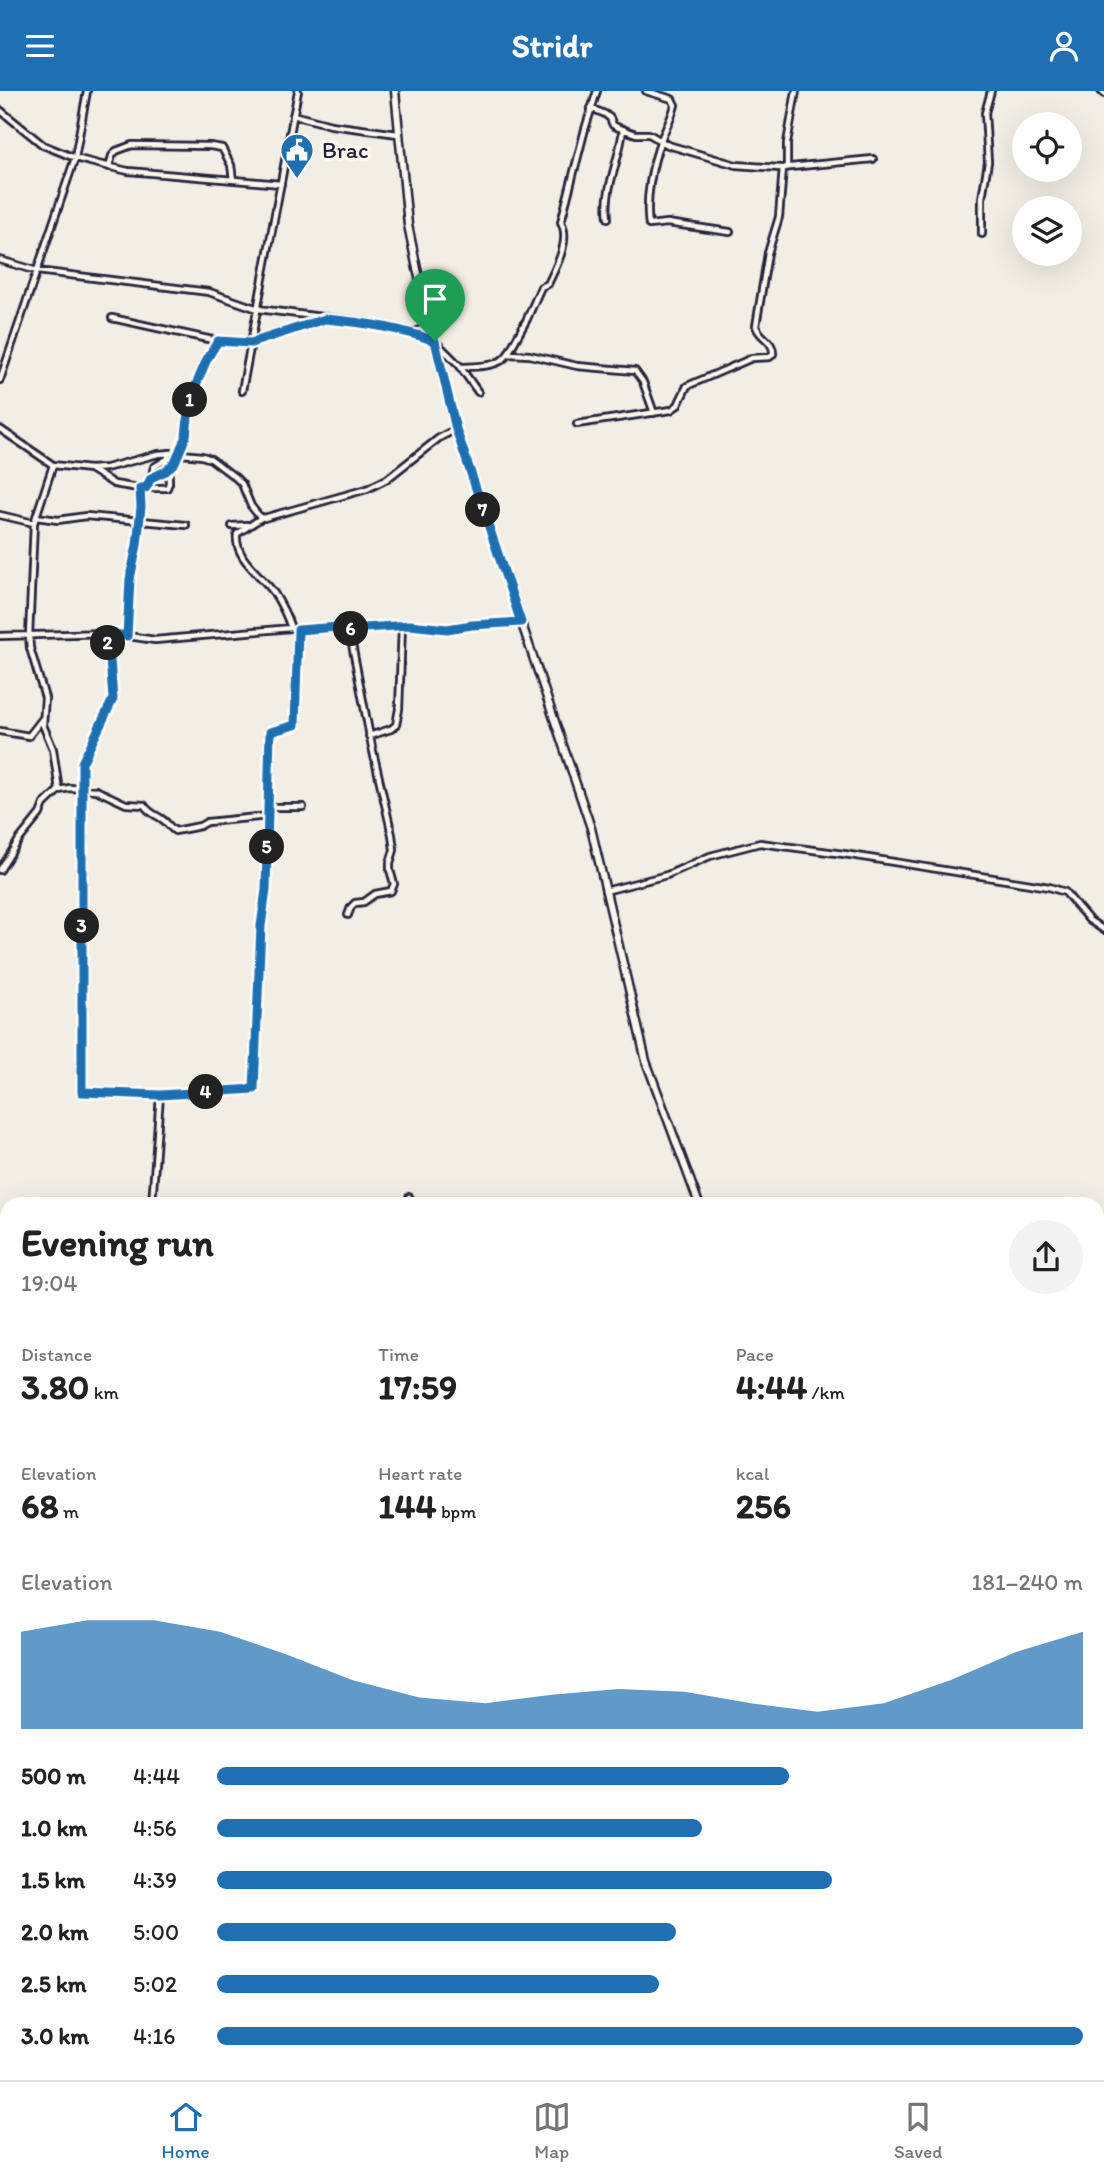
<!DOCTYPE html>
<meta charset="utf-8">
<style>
:root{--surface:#fff;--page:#f2f2f2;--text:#222;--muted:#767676;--line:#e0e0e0;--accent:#1f6fb2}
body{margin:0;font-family:Itim,sans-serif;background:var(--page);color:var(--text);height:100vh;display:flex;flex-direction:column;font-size:26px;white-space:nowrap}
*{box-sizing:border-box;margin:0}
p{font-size:23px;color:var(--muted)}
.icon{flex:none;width:38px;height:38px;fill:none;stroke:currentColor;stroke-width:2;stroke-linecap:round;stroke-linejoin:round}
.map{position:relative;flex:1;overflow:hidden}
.side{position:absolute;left:0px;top:1106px;width:1104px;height:884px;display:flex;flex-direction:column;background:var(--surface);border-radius:21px 21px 0 0;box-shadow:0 7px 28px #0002}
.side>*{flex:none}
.buttons{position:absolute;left:1012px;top:21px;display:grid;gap:14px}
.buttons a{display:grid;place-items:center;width:70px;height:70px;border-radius:50%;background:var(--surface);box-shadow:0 7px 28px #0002;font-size:35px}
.pin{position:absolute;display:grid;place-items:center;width:60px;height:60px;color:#fff;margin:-72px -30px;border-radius:50% 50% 50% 0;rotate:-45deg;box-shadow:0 0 7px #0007}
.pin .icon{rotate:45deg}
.km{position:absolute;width:35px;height:35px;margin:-18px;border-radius:50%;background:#222;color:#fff;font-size:19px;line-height:35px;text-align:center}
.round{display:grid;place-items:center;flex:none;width:74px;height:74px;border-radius:37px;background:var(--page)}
.summary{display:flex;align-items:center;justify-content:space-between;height:119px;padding:0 21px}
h1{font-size:38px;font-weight:700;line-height:52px}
.metrics{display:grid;grid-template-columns:repeat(3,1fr);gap:10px;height:119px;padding:7px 21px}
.metrics div{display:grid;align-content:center}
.metrics b{font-size:35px;font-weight:700}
.metrics small{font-size:19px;font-weight:400}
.metrics p{font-size:19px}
.chart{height:196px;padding:14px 21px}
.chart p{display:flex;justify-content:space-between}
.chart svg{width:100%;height:126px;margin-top:7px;fill:var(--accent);opacity:.7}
ul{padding:0 21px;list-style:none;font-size:23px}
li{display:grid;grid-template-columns:112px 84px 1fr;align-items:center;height:52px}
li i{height:18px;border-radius:9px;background:var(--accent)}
header{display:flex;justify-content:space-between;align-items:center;height:91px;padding:0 21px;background:var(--accent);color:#fff;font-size:32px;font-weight:700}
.tabs{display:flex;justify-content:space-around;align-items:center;height:98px;border-top:2px solid var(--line);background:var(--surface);font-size:19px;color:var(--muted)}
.tabs a{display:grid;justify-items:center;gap:4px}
.tabs .selected{color:var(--accent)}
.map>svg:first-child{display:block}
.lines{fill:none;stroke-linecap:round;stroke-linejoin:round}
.stream{stroke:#76747f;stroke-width:2}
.minor-casing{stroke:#22223b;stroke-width:10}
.secondary-casing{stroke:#22223b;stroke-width:11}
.minor{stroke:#fbf7ec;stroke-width:4.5}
.secondary{stroke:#fbf7ec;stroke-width:6}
.route-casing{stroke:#fff;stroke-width:14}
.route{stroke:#1f6fb2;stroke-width:9}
.labels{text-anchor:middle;stroke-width:7;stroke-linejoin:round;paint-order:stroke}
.poi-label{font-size:23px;fill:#22223b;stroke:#fbf7ec;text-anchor:start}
</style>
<header><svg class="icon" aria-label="menu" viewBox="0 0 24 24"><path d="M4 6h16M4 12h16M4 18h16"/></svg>Stridr<svg class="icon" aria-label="person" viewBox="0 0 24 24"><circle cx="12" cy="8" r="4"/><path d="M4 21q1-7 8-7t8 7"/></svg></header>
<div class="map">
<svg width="1104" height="1989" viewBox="0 0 1104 1989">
<rect width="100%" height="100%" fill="#f2eee5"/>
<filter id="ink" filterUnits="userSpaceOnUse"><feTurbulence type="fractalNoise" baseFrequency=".0143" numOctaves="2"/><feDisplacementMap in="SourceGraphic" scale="14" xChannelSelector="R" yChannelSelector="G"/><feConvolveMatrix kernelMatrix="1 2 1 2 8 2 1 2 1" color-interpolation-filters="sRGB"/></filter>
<g filter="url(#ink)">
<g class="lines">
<!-- stream -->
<path class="stream" d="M0,1636l7,-4
M891,1983l2,6"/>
<defs>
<path id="minor" d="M646,0l26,8 3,6c-3,12 -9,23 -14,35 -9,24 -16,60 -12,85l18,-2 63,9
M1101,0l3,3
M591,17l14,6 5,4 3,7 6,3 17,6h13l19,11 68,20 44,3 93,-9
M0,19l43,35 32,13 23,6 30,7 153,13
M293,24l38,10 67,9
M109,76l3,-11 4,-5 16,-6 78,1 12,2 9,17 2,15
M787,77v-25l9,-52
M608,127c-4,-31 12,-58 15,-89
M982,143v-36l6,-36 -3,-49 6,-22
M0,169l37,11 172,21 49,17 104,13 51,11 22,8 26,26c15,-1 38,1 47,-13l19,-35 14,-32 7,-3c8,-17 23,-44 13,-62l24,-93 12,-38
M112,227l105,23
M414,242l16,-9
M509,263l21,1 47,11 58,5 8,11 11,31
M461,277l17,24
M0,289l75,-222 12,-67
M242,300l56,-300
M577,333l94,-14 7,-5 9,-19 56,-24 9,-4 18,-1 3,-3c1,-14 -14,-16 -17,-28l12,-73 11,-36 4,-49
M0,338l53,36 37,4 16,-1 52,-14 13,-1 31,3 9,3 25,19 6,6 9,22 8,10 5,2 103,-29 20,-10 52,-41 17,-9
M90,378l24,15 24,4h29l2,-5 -1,-30
M151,387l15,-7 9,-9 11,-26 4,-37 17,-40 10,-18 34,2 72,-23
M146,397l5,-9 3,-12 15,-9
M0,424l34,8
M36,426l22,3 28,-4 100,9
M261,427l-24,16c-3,25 25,41 37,59 7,11 13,23 17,35
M232,435l15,-1
M108,542l5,66 -31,64v329l78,3 -8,109
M0,545l108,-3 47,7 136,-12 6,2 41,-3 11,2 61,-4 37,4 25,-4 49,-3
M127,545l3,-57 7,-34 4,-38 -1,-19
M0,640l29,5 14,-18
M369,645l22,-7 5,-4 3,-16 3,-84
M59,699l11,-2 26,2 30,14 18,1c6,9 11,9 18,14 6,4 8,9 13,12l25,-5 7,-4 61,-6
M268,716h35
M0,779l19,-30 21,-26 4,-10 15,-14 -6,-41 -10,-24 2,-27 -15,-50 -1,-12 5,-113 19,-58
M605,800l62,-16 43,-19 50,-13 84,11 205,33 16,5 24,28 15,10
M348,824l3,-8 4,-4 9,-1 11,-8 16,-3 3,-7 -4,-14v-7l4,-13 -2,-15 -20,-88 -23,-118
M160,1004l94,-6 7,-163 5,-36 4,-158 25,-7 2,-95
M409,1106l6,7
M646,1983l1,6
M525,1987l14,2"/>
<path id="secondary" d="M395,0l13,134 9,44 39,160 135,399 55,233 53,143
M975,1983l2,6"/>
</defs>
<!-- minor casing -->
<use href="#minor" class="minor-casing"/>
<!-- secondary casing -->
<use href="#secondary" class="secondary-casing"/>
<!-- minor -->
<use href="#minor" class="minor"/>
<!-- secondary -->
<use href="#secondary" class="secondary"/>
</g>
</g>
<g class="lines" filter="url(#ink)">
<defs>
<path id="route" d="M325,228c38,3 74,9 110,22l21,88 65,193 -49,3 -25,4 -37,-4 -61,4 -11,-2 -40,3 -3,95 -25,7 -4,158 -5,36 -7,163 -94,6 -78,-3v-329l31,-64 -5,-66 19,3 3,-57 7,-34 4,-38 -1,-19h6l5,-10 15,-7 9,-9 11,-26 4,-37 17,-40 11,-18 33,2z"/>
</defs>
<!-- route casing -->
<use href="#route" class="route-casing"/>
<!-- route -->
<use href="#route" class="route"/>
</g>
<!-- icons -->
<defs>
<symbol id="civic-pin" viewBox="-11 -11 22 30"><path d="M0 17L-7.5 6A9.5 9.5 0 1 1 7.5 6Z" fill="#1f6fb2" stroke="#fbf7ec"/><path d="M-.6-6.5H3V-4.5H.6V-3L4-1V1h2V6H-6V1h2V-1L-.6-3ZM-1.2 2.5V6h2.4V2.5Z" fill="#fff"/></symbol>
</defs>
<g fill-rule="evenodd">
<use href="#civic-pin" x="278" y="40" width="38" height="52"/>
</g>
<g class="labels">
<!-- poi labels -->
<g class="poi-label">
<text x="322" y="67">Brac</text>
</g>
</g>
</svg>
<div class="buttons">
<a><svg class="icon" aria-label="locate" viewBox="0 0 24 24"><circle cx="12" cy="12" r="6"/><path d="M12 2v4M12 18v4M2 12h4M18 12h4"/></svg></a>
<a><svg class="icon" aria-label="layers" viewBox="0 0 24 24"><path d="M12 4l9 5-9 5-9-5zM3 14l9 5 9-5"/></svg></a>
</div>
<div class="pin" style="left:435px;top:250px;background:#1e9e55"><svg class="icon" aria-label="arrive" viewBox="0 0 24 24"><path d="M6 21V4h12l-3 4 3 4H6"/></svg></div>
<b class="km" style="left:190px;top:309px">1</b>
<b class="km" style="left:108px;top:552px">2</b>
<b class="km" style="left:82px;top:835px">3</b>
<b class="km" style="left:206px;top:1001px">4</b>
<b class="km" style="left:267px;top:756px">5</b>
<b class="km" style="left:351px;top:538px">6</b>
<b class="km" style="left:483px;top:419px">7</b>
<section class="side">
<div class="summary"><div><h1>Evening run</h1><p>19:04</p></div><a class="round"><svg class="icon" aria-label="share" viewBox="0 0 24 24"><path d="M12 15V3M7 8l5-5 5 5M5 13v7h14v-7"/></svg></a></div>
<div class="metrics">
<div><p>Distance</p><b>3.80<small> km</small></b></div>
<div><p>Time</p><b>17:59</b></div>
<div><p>Pace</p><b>4:44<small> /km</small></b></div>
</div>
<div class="metrics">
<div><p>Elevation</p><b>68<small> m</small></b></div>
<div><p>Heart rate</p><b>144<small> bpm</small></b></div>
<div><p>kcal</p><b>256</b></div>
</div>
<div class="chart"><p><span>Elevation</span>181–240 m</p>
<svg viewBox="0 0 160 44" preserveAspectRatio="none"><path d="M0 44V10L10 6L20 6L30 10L40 18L50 27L60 33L70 35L80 32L90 30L100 31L110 35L120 38L130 35L140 27L150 17L160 10V44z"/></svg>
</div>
<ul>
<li><b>500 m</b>4:44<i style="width:66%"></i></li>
<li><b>1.0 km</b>4:56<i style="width:56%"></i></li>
<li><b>1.5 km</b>4:39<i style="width:71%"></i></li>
<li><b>2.0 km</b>5:00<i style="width:53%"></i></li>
<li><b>2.5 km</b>5:02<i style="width:51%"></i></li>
<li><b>3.0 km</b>4:16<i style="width:100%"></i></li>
</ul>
</section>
</div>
<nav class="tabs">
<a class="selected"><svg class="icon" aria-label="home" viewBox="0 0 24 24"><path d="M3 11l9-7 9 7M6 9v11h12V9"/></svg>Home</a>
<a><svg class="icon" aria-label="map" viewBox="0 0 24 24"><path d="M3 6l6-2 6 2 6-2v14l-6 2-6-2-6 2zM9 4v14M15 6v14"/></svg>Map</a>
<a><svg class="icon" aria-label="saved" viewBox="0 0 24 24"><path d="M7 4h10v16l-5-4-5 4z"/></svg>Saved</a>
</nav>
